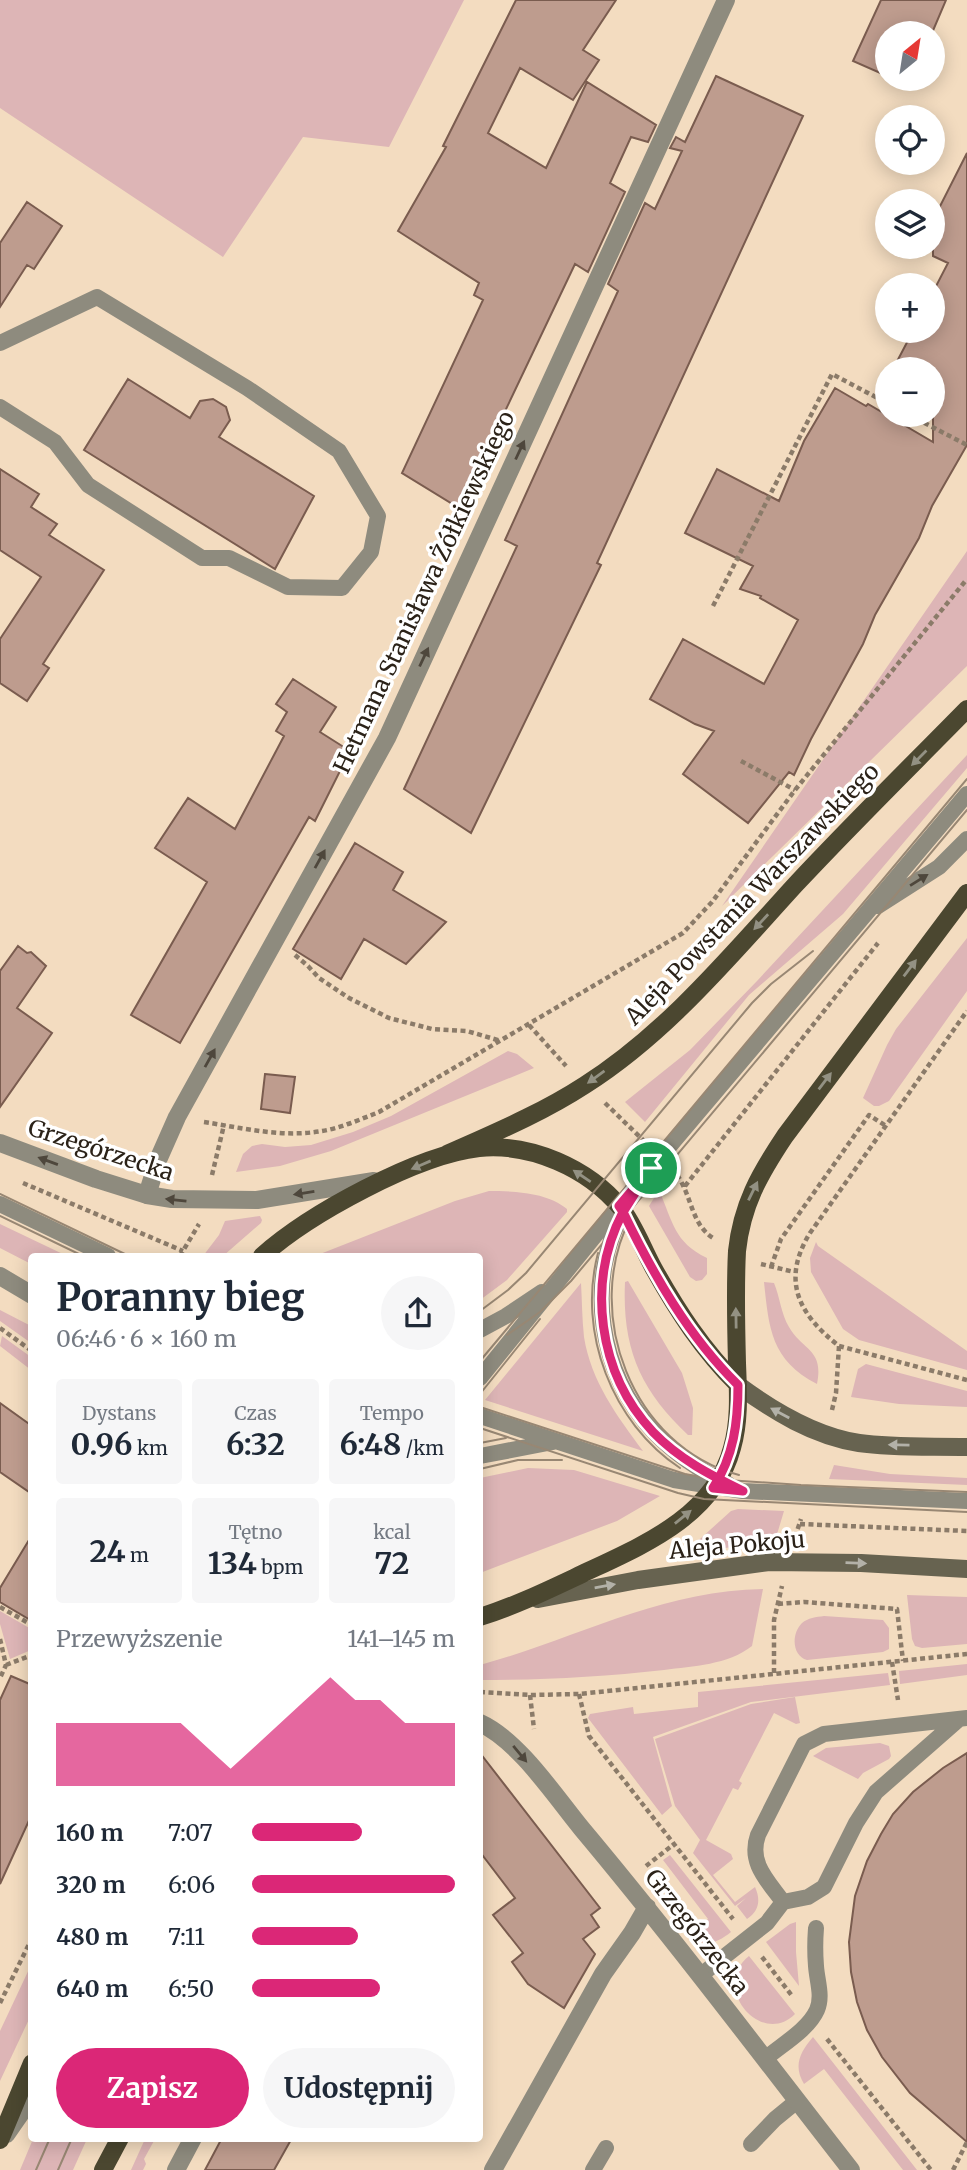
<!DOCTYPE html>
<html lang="pl">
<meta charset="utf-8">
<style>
:root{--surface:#fff;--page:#f6f6f7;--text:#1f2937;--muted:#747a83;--accent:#db2777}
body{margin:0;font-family:Merriweather,serif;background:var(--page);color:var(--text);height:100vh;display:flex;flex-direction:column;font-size:26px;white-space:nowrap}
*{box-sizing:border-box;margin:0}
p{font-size:23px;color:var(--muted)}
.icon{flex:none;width:38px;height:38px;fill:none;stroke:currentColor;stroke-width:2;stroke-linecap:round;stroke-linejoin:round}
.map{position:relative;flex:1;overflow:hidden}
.sheet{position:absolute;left:28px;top:1253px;width:455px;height:889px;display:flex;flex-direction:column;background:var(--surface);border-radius:7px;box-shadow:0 4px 18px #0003}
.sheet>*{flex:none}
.needle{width:46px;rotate:30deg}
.fabs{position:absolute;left:875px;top:21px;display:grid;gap:14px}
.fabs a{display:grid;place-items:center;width:70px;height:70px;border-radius:50%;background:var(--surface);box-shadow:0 4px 18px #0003;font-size:35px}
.pin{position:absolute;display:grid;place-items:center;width:60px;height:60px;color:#fff;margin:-30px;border:4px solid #fff;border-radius:50%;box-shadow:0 2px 7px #0007}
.round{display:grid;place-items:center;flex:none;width:74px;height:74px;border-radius:37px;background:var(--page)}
.head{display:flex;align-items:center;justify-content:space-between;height:119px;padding:0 28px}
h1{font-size:38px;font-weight:700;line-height:52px}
.metrics{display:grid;grid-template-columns:repeat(3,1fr);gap:10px;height:119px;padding:7px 28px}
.metrics div{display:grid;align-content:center;border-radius:7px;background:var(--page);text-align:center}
.metrics b{font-size:30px;font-weight:700}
.metrics small{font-size:19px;font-weight:400}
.metrics p{font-size:19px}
.chart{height:196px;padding:14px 28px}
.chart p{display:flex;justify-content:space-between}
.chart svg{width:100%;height:126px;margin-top:7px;fill:var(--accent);opacity:.7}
.button{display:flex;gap:14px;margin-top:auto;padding:14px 28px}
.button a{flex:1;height:80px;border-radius:42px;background:var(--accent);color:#fff;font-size:28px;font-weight:700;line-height:80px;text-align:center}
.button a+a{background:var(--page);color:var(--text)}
ul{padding:0 28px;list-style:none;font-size:23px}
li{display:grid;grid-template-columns:112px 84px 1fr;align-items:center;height:52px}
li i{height:18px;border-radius:9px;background:var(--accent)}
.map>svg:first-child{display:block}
.green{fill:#ddb5b6}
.building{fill:#be9c8e;stroke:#7a5c4f;stroke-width:2}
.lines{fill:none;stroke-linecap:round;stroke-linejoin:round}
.path{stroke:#8b7b69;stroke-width:4.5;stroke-dasharray:5 3.5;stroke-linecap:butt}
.service{stroke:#8e8b7e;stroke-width:16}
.minor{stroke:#8e8b7e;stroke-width:18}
.tertiary{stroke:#8e8b7e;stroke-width:18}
.secondary{stroke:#676350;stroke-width:18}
.primary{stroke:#4b4730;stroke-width:18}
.tram{stroke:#988773;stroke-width:2}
.oneway{fill:#4e473c}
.oneway2{fill:#939183}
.oneway3{fill:#b3b1a8}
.route-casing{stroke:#fff;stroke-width:14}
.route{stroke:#db2777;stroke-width:9}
.labels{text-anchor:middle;stroke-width:7;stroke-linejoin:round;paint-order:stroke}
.street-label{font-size:23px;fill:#2b2218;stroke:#fff}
</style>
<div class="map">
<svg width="967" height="2170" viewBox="0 0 967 2170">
<rect width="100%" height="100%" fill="#f3dcc0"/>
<!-- green -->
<path class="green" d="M0,0h464l-75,147 -86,-10 -80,120 -223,-149z
M967,551v115l-245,240z
M967,755v13l-124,146 -94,81 -104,127 -20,-20 65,-52 67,-69z
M967,938v53l-78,110 -10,5h-5l-11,-8 24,-53 9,-16z
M508,1051l9,3 17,14 -203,83 -51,15 -44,6 7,-18 9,-8 10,-2 23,3 26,-2 42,-13 38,-16z
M659,1190c14,32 15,52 48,68v16l-5,6 -6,1 -6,-4 -41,-71z
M489,1191c24,0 58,1 78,18v3l-60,68 -27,20v-44h-165l140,-55z
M260,1216l2,4 -1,3 -38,33h-20l16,-21 6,-14z
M0,1224l67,32h-35l-1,8 -31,-16z
M816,1242l2,4 149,105v19l-108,-30 -16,-11 -32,-57 -1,-14z
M628,1281l54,92 11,35 -1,27h-4c-48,-45 -66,-87 -63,-153z
M764,1282l10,1c6,14 7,31 15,44 14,24 35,22 28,57 -46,-24 -48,-55 -53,-102z
M581,1283c1,17 1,36 3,54 7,44 33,79 59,114l-158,-51z
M0,1310l31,16v17l-31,-22z
M2,1336l29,21v13l-31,-24z
M866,1364l101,27v16l-68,-3 -48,-7 7,-28z
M834,1465l56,9 77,4v7l-138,-6z
M528,1468l46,2 86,26 -43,25 -137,52v-95z
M738,1509l46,2 -9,30 -85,12v-5l41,-37z
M763,1589l-11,57c-24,19 -59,20 -88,24 -62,7 -123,10 -184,10v-15c98,-27 179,-74 283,-76z
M907,1595l60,2v47l-45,4 -7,-2 -3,-7z
M0,1611l31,18v21l-21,9 -10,-35z
M824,1616l59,4 6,8v21l-6,3 -76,8c-15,-4 -16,-26 -5,-37 6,-5 14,-6 22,-7z
M967,1664v11l-67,9 -1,-13z
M888,1673l2,12 -139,17 -98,35 19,69 -10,9 -74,-97 2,-4 43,-7 1,7 64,-7v-15z
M795,1697l5,26 -4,1 -22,-11 -35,68 3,2 -4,7 -5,-2 -27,52 25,14 2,5 -20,16 22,27 20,-15c6,13 4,24 -8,32l-10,-13 9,-8 -11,8 -42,-53 7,-13 -25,-34 -20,-67 96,-35z
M880,1743l9,3 2,10 -2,3 -26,14 -5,6 -45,-23 13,-8z
M670,1855l61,77c-15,12 -27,16 -43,3l20,-16 -45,-59z
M796,1922v30l3,34 -33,-44 24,-18z
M749,1956l46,58c-34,34 -85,-27 -46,-58z
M31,1965v50l-31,66v-50z
M813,2037l104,133h-14l-79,-101 -20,15c-11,-18 -4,-32 9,-47z
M33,2139v-1l54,1 -14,31h-53z
M145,2139h10l-11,20 2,5 -3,6h-12z"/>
<!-- building -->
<path class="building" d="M516,0h100l-33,50 16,10 -26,40 -53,-32 -32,65 58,35 41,-86 69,43 -8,17 -17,-5 -21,46 15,9 -37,80 -13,-8 -116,244 -57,-35 81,-173 -9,-5 5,-12 -81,-52 48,-84 -3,-1z
M881,0h65l-14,33h-45v43l-34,-15z
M716,76l87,40 -206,447 4,2 -130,268 -67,-44 113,-243 -12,-6 113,-249 -10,-7 37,-81 10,6 27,-58 -12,-3 6,-11 9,5z
M967,153v292l-35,61 -13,32 -44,77 -12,29 -52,95 -17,36 -5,-3 -41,51 -65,-49 31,-43 -19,-7 -45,-25 33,-60 81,45 34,-64 -38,-22 1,-2 -21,-7 13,-23 -68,-33 32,-64 62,32 25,-60 31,-53 31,18 2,-2 65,38v-73h-40l20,-38h20v-39l15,-29 -15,-7v-36z
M27,202l35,24 -28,43 -7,-4 -27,42v-64z
M128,379l62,39 10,-17 13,-2 13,8 4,13 -11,17 95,59 -39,73 -191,-119z
M0,469l39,25 -8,13 26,17 -8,11 55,35 -61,94 6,4 -22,33 -27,-18v-44l41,-62 -41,-27z
M293,679l43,28 -16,25 30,19 -35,70 -6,-4 -129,226 -49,-28 76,-133 -52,-34 33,-50 47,31 49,-93 -8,-5 11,-19 -11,-8z
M355,843l48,29 -10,18 53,32 -40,42 -42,-25 -23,40 -48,-30z
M18,946l9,7 4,-1 15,14 -29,42 35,25 -52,74v-136z
M265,1074l30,3 -5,36 -29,-4z
M0,1403l32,23v68l-32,-22z
M32,1535v86l-32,-19v-14z
M11,1676l21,9v129l-32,70v-184z
M480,1753l120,155 -9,7 8,12 -16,12 12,15 -31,54 -36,-24 -16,-22 11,-9 -30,-38 22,-17 -35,-46z
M967,1753v389l-57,-49 -28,-36 -15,-27 -10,-28 -6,-30 -2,-30 6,-46 12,-35 14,-27 12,-20 20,-22 30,-24z
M222,2138h70l-18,32h-69z"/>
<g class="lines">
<!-- path -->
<path class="path" d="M909,415l58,30
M713,606l119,-232 55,29
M741,761l54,29
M295,955l13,11 11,12 30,20 40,20 43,11 35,2 34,10
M529,1025l37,41
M605,1103l39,38
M204,1122c39,6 79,16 118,9 19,-3 39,-12 57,-19l304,-179 29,-31 83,-112 172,-211
M212,1175l12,-50
M677,1175c15,21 14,49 36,63
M23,1183l160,68
M685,1186l193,-243
M180,1256l19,-32
M761,1264l33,8
M771,1267l10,-28 88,-124 17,11
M0,1328l32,23
M839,1346l128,34
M832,1410l4,-17 3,-47c-41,-32 -58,-66 -29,-113l157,-222
M800,1524l167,7
M795,1537l6,-18
M778,1604l26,-2 93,7 6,52
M0,1607l32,18
M0,1639l6,26 -6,13
M892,1662l6,38
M6,1665l26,-10
M774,1673v-53l8,-34
M480,1692l50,3 49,-1 388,-40
M579,1694l10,42 144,183
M530,1695l4,34
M646,1866l28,-22
M762,1957l31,40
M0,2003l32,-65
M827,2039l104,131
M953,2170l14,-28"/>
<!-- service -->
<path class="service" d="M0,343l97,-46 150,91 92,63 39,65 -7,36 -29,36 -54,-1 -59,-29h-27l-114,-73 -33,-43 -55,-35
M878,906l61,-39 28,-28
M0,1204l108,52
M625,1209c-41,70 -26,165 29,223 21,22 46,39 74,52
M480,1330l26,-14 36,-24
M480,1378l139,-172 348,-412
M480,1416l194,64 69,11 224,10
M480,1456l73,-14
M783,1902l25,-5 16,-10 32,-64 20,-31 82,-72
M701,1975l66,-52 16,-21c-15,-21 -35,-39 -25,-67l46,-91 20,-10 143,-16
M765,2059c16,-14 43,-29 52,-49 6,-14 0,-29 -1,-44 -1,-12 -1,-25 0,-38
M7,2135l25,-36
M751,2144l24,-25 22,-18
M593,2170l13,-22"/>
<!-- minor -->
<path class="minor" d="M147,1195l11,-35 19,-43 210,-379 339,-738
M480,1723c38,17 75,73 102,106 93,111 180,227 269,341
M176,2170l17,-32
M493,2170l110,-196 29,-41 15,-26"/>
<!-- tertiary -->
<path class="tertiary" d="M0,1143l96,36 51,16 25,4 85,1 117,-19
M0,1276l32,19"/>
<!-- secondary -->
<path class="secondary" d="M738,1385c35,26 76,51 121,58 35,5 72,3 108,4
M538,1599l100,-19 131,-18 92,1 106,6"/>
<!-- primary -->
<path class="primary" d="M447,1154c47,-21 95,-41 138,-69 82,-52 146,-130 211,-201 56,-60 114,-117 171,-175
M262,1256c47,-42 155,-101 217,-108 52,-5 109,20 142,60 14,18 22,41 33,61 24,43 49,81 84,116
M480,1617c35,-11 68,-27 102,-43 59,-28 132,-57 150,-126 8,-28 6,-57 5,-85 -1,-37 -2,-74 0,-112 5,-46 22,-76 48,-115l182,-243
M0,2140l32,-77
M103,2170l17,-32"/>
<!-- tram -->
<path class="tram" d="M0,1194l129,62
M0,1216l83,40
M631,1217c-50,95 1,230 108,258
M598,1253c-21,79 14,170 82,215
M480,1311l28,-21 18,-17 226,-270 19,-19 42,-33
M507,1335l33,-23 31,-31 396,-471
M480,1361l487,-582
M480,1394l60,-75
M480,1407l205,67 27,5 89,6 166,7
M480,1428l198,65 26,6 263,13
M480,1443l26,-5
M480,1469l38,-9h44
M36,2170l14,-32
M58,2170l14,-32"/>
</g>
<!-- one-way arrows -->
<defs><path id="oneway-solid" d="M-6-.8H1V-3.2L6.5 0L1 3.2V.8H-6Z" transform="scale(1.75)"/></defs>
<g class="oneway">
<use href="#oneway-solid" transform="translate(520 450) rotate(-65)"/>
<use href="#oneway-solid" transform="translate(424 657) rotate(-65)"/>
<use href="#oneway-solid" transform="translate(320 859) rotate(-61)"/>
<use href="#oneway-solid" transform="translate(919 880) rotate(-32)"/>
<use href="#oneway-solid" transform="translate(210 1058) rotate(-61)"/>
<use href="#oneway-solid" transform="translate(48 1161) rotate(-160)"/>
<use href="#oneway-solid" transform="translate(304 1193) rotate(171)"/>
<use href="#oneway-solid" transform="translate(176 1200) rotate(-174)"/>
<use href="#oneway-solid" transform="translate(520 1754) rotate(50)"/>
</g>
<g class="oneway2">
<use href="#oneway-solid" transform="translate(919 758) rotate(135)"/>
<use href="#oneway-solid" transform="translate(761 922) rotate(133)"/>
<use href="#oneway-solid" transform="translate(910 968) rotate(-53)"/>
<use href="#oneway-solid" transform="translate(596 1077) rotate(144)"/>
<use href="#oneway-solid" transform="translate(825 1081) rotate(-53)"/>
<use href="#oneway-solid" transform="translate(421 1165) rotate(157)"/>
<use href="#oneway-solid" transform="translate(582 1176) rotate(-146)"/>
<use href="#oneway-solid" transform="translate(753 1191) rotate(-64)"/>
<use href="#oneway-solid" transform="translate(736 1318) rotate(-91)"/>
<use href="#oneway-solid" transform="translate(683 1517) rotate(-39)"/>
</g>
<g class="oneway3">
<use href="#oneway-solid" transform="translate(780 1413) rotate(-152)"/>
<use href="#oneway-solid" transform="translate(899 1445) rotate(-179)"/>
<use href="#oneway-solid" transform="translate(856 1563) rotate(2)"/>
<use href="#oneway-solid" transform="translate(605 1586) rotate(-10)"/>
</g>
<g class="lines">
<defs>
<path id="route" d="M651,1168l-32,38 4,6c-37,71 -25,161 30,220 26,27 57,43 90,59l-30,-3c21,-32 25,-66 25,-103 -50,-49 -85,-111 -115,-173l28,-44"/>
</defs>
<!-- route casing -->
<use href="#route" class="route-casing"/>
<!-- route -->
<use href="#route" class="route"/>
</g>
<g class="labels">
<!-- street labels -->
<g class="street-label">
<text transform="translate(424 592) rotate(-65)" y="8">Hetmana Stanisława Żółkiewskiego</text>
<text transform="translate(752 894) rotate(-46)" y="8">Aleja Powstania Warszawskiego</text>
<text transform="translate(101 1150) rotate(18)" y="8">Grzegórzecka</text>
<text transform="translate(737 1545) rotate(-5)" y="8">Aleja Pokoju</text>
<text transform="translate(697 1932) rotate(52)" y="8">Grzegórzecka</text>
</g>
</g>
</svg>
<div class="fabs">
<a><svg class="needle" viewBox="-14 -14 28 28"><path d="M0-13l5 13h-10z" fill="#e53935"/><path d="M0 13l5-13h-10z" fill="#747a83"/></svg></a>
<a><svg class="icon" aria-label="locate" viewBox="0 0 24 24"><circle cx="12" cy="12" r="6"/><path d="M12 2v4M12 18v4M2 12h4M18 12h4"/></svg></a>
<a><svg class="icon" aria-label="layers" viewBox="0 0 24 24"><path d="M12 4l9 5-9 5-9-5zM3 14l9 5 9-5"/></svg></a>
<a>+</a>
<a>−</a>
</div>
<div class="pin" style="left:651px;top:1168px;background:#1e9e55"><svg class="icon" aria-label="arrive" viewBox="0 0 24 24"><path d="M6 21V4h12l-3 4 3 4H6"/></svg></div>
<section class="sheet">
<div class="head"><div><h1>Poranny bieg</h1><p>06:46 · 6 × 160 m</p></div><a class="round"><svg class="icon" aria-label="share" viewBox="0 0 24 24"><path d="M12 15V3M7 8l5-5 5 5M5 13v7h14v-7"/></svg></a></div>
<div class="metrics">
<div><p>Dystans</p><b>0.96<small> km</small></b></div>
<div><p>Czas</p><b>6:32</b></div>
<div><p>Tempo</p><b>6:48<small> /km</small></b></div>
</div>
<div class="metrics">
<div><b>24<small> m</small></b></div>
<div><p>Tętno</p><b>134<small> bpm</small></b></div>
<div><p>kcal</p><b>72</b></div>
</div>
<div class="chart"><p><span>Przewyższenie</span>141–145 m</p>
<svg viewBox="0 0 160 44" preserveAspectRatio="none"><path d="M0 44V22L10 22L20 22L30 22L40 22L50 22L60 30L70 38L80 30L90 22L100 14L110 6L120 14L130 14L140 22L150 22L160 22V44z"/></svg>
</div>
<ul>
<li><b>160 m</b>7:07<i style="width:54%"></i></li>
<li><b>320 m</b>6:06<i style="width:100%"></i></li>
<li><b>480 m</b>7:11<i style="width:52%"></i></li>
<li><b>640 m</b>6:50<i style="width:63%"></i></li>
</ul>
<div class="button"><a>Zapisz</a><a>Udostępnij</a></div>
</section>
</div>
